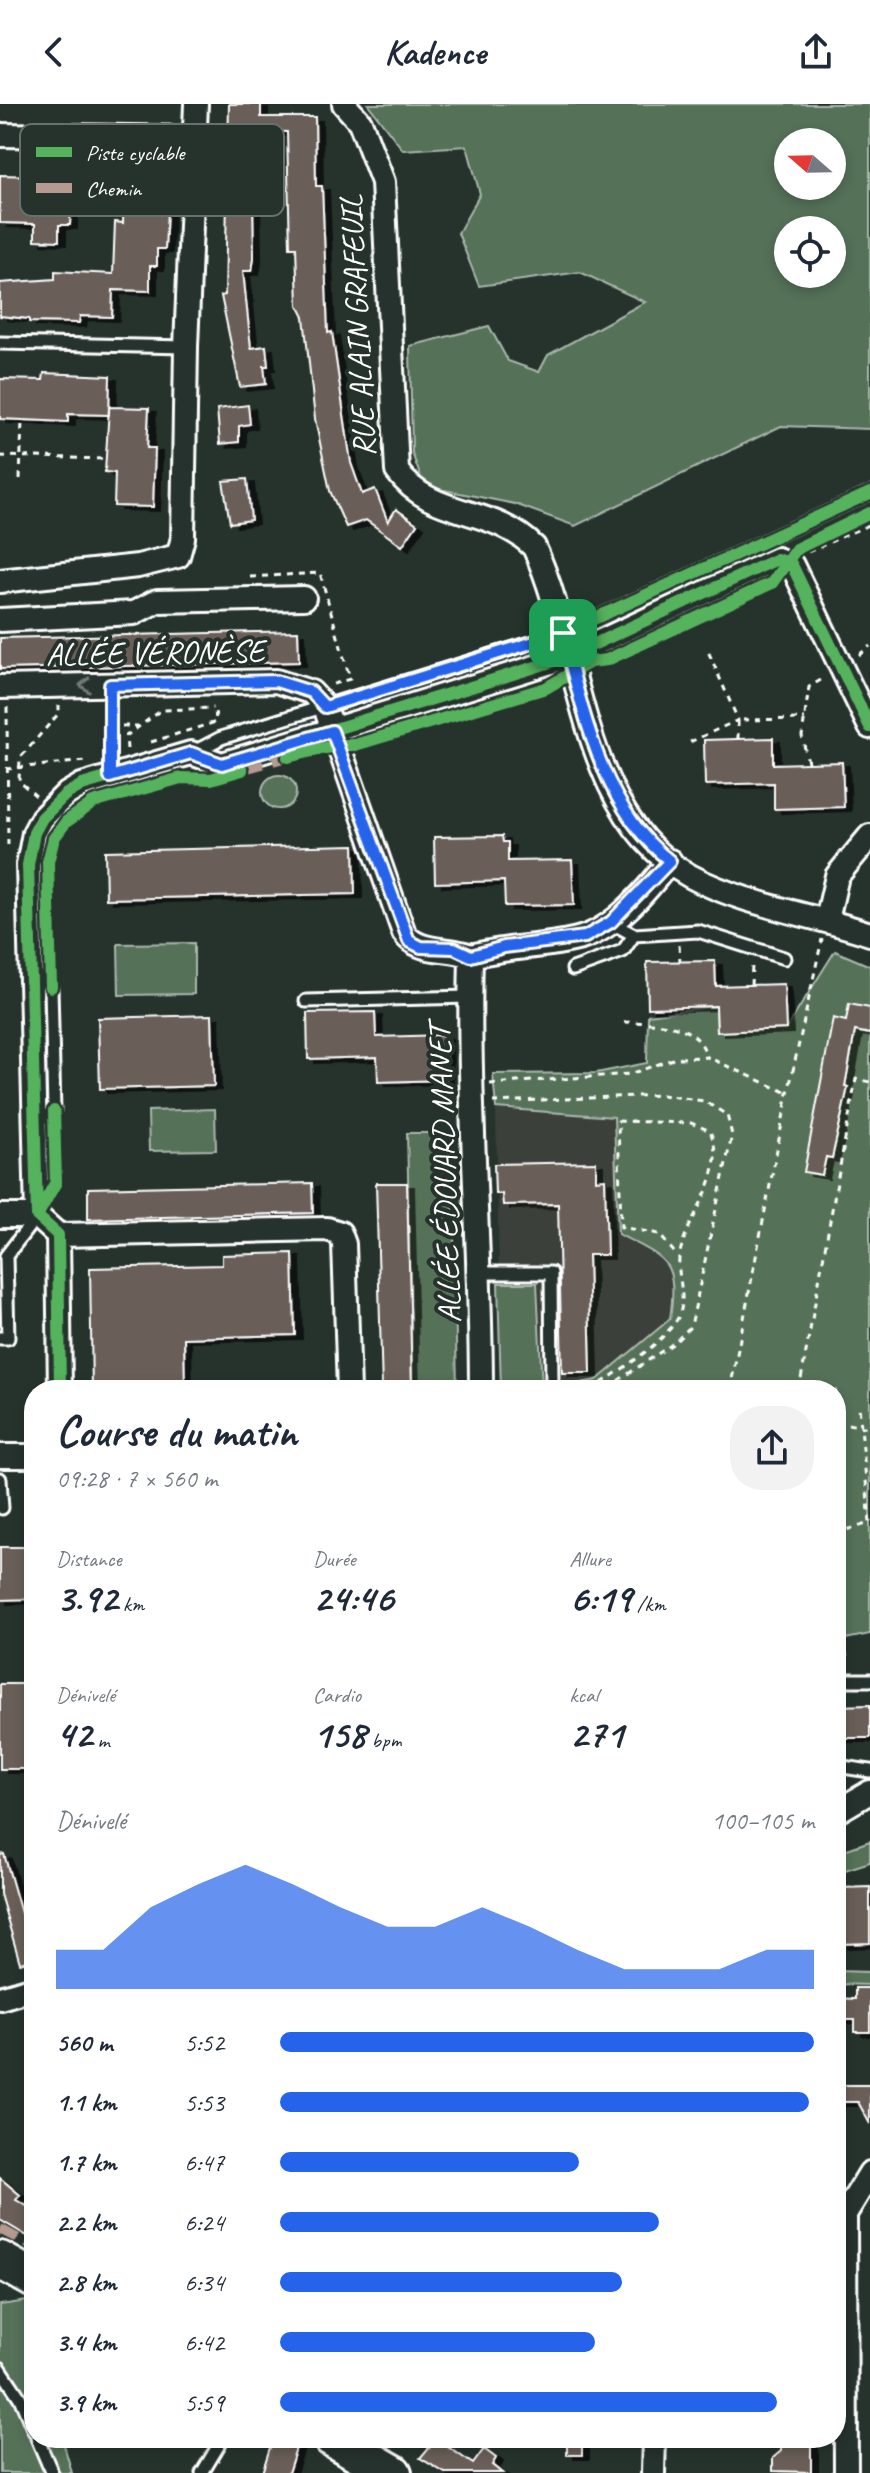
<!DOCTYPE html>
<html lang="fr">
<meta charset="utf-8">
<style>
:root{--surface:#fff;--page:#f2f2f3;--text:#1f2937;--muted:#747a83;--accent:#2563eb}
body{margin:0;font-family:Caveat,sans-serif;background:var(--page);color:var(--text);height:100vh;display:flex;flex-direction:column;font-size:30px;white-space:nowrap}
*{box-sizing:border-box;margin:0}
p{font-size:26px;color:var(--muted)}
.icon{flex:none;width:44px;height:44px;fill:none;stroke:currentColor;stroke-width:2;stroke-linecap:round;stroke-linejoin:round}
.map{position:relative;flex:1;overflow:hidden}
.sheet{position:absolute;left:24px;top:1276px;width:822px;height:1068px;display:flex;flex-direction:column;background:var(--surface);border-radius:32px;box-shadow:0 4px 12px #0003}
.sheet>*{flex:none}
.needle{width:52px;rotate:290deg}
.fabs{position:absolute;left:774px;top:24px;display:grid;gap:16px}
.fabs a{display:grid;place-items:center;width:72px;height:72px;border-radius:50%;background:var(--surface);box-shadow:0 4px 12px #0003;font-size:40px}
.pin{position:absolute;display:grid;place-items:center;width:68px;height:68px;color:#fff;margin:-34px;border-radius:16px;box-shadow:0 4px 12px #0006}
.round{display:grid;place-items:center;flex:none;width:84px;height:84px;border-radius:32px;background:var(--page)}
.summary{display:flex;align-items:center;justify-content:space-between;height:136px;padding:0 32px}
h1{font-size:44px;font-weight:700;line-height:60px}
.figures{display:grid;grid-template-columns:repeat(3,1fr);gap:12px;height:136px;padding:8px 32px}
.figures div{display:grid;align-content:center}
.figures b{font-size:40px;font-weight:700}
.figures small{font-size:22px;font-weight:400}
.figures p{font-size:22px}
.chart{height:224px;padding:16px 32px}
.chart p{display:flex;justify-content:space-between}
.chart svg{width:100%;height:144px;margin-top:8px;fill:var(--accent);opacity:.7}
ul{padding:0 32px;list-style:none;font-size:26px}
li{display:grid;grid-template-columns:128px 96px 1fr;align-items:center;height:60px}
li i{height:20px;border-radius:10px;background:var(--accent)}
header{display:flex;justify-content:space-between;align-items:center;height:104px;padding:0 32px;background:var(--surface);font-size:36px;font-weight:700}
.map>svg:first-child{display:block}
.built{fill:#3a403a}
.green{fill:#547159;stroke:#aab8ac;stroke-width:2;fill-rule:evenodd}
.building{fill:#6a5e58;stroke:#fff;stroke-width:2;filter:url(#shadow)}
.lines{fill:none;stroke-linecap:round;stroke-linejoin:round}
.lane-casing{stroke:#fff;stroke-width:17}
.street-casing{stroke:#fff;stroke-width:28}
.primary-casing{stroke:#fff;stroke-width:42}
.path{stroke:#fff;stroke-width:3;stroke-dasharray:6 6;stroke-linecap:butt}
.lane{stroke:#26332d;stroke-width:11}
.street{stroke:#26332d;stroke-width:22}
.primary{stroke:#26332d;stroke-width:36}
.quiet{stroke:#b69a8f;stroke-width:10;stroke-dasharray:20 10;stroke-linecap:butt}
.cycleway-casing{stroke:#26332d;stroke-width:17}
.cycleway{stroke:#56b35d;stroke-width:12}
.oneway{stroke:#727a76}
.route-casing{stroke:#fff;stroke-width:16}
.route{stroke:#2563eb;stroke-width:10}
.labels{text-anchor:middle;stroke-width:8;stroke-linejoin:round;paint-order:stroke}
.street-label{font-size:32px;fill:#fff;stroke:#26332d}
.key{fill:#26332d;stroke:#67706c;stroke-width:2}
.key-label{font-size:22px;fill:#fff}
</style>
<header><svg class="icon" aria-label="back" viewBox="0 0 24 24"><path d="M15 5l-7 7 7 7"/></svg>Kadence<svg class="icon" aria-label="share" viewBox="0 0 24 24"><path d="M12 15V3M7 8l5-5 5 5M5 13v7h14v-7"/></svg></header>
<div class="map">
<svg width="870" height="2369" viewBox="0 0 870 2369">
<defs>
<filter id="shadow"><feDropShadow dx="7" dy="4" stdDeviation="0" flood-color="#0009"/></filter>
</defs>
<rect width="100%" height="100%" fill="#26332d"/>
<filter id="ink" filterUnits="userSpaceOnUse"><feTurbulence type="fractalNoise" baseFrequency=".0125" numOctaves="2"/><feDisplacementMap in="SourceGraphic" scale="16" xChannelSelector="R" yChannelSelector="G"/><feConvolveMatrix kernelMatrix="1 2 1 2 8 2 1 2 1" color-interpolation-filters="sRGB"/></filter>
<g filter="url(#ink)">
<!-- built -->
<path class="built" d="M678,1000l9,219 -97,67h-50l-3,-111h-38l-3,-173z"/>
<!-- green -->
<path class="green" d="M368,0h502v325l-89,-3 -206,100 -60,-22 -91,-18 -12,-33 -2,-107 79,-20 19,35 31,11 9,-17 97,-53 -65,-30 -101,14 -21,-53 22,-39 -13,-48 -64,4zM788,38h44v44h-44zM788,126h44v44h-44z
M262 688a17 17 0 1 1 34 0a17 17 0 1 1-34 0Z
M194,839v51l-75,1 -1,-51z
M835,847l35,15v668l-34,7v-251h-335l-3,-107h39l5,107 55,-10 73,-61c8,-58 -2,-60 -52,-85l-4,-117 -118,-9 -3,-34 103,-1 51,-10 1,-48 68,-9 1,25 69,-2z
M215,1005l1,41 -67,1 -1,-40z
M407,1029h45l5,257h-44z
M870,1737v21l-34,11v-20z
M836,1867l34,1v13l-34,-1z
M34,2196v138h28l10,35h-72v-168z"/>
<!-- building -->
<path class="building" d="M229,0h32v13h54l1,69h6l6,147 4,-1 19,131 11,31 13,-5 13,33 8,-13 21,15 -15,22 -36,-26 -20,7 -16,-36 -15,-72 -11,-102 -6,-12 -2,-58h-6l-3,-115 -28,-1 -1,70h-5l1,57 -2,13h-9l8,77 15,-2 2,20h-4l2,18 -26,3 -19,-91 4,-1z
M0,71l72,2 -2,48h-11v16l-24,-1v-16l-35,-1z
M124,86l44,1 -3,58h-8v17h-7v25l-37,-1 -1,27 -32,-1 -1,7 -50,-1v-3l-29,-3v-33l55,-4v-8l58,3 2,-52 8,1z
M44,269l66,3 -1,39 -41,-1v8l-68,-3v-40l43,1z
M248,301l2,19 -11,2v16l-19,2 -3,-35z
M109,303l40,1 -2,40h8l-2,59 -39,-1 1,-33 -10,-1z
M247,375l4,41 -21,3 -7,-42z
M298,527l1,31 -299,7v-31z
M773,634v26l69,-2 2,45 -70,2v-26l-69,2 -1,-45z
M502,732l1,6h5v19l64,-1 2,45 -69,1 -1,-25 -69,2 -1,-46z
M354,741l1,49 -249,5 -1,-48z
M715,857l1,25 68,-2 2,45 -69,3 -1,-26 -68,2 -1,-46z
M849,900l21,4v26l-15,-3 -10,55 3,1 -16,71 -6,-1 -4,18 -18,-3 29,-154 13,3z
M375,908l1,25 69,-2 1,45 -68,2 -1,-25 -69,2 -1,-46z
M212,911l2,71 -114,3 -2,-71z
M596,1058v18l9,-1 2,76h-19l3,118h-29l-4,-169 -55,1 -1,-11h-7l-1,-30z
M312,1079l1,30 -225,6v-31z
M376,1079h31l5,207h-30z
M293,1149l2,82 -111,3 1,52h-93l-2,-122 132,-3v-10z
M0,1443h34v52l-34,1z
M0,1580h34v77h-5v8h-29z
M870,1601v33h-34v-32z
M4,1750l19,66 11,-3v42l-14,4 -20,-69v-39z
M870,1783v56l-29,1v-5h-5l3,-51z
M855,1884h15v44h-15v-12h-19v-22l19,1z
M836,1981h34v39l-12,-22h-22z
M0,2074l20,17 -4,5 18,10v30l-34,-20z
M273,2334h26l-11,35h-26z
M567,2334h15v17h-15z
M781,2334h30v34l-38,-1v-13l8,-7z
M436,2335l37,25 11,-15 12,9 -4,7 10,8h-57l-25,-15z"/>
<g class="lines">
<defs>
<path id="lane" d="M0,239l186,4
M192,649l29,-15 342,-105 307,-140
M612,819l22,12 64,-4 86,27
M573,865l50,-18 11,-16
M33,867l18,16 3,124 -20,12
M306,897l164,-4
M481,1169h70l1,114
M0,1234h8l-2,-82 30,-39
M0,1375l2,29
M836,1576h34
M836,1662l34,5
M0,2264l20,30 14,33
M37,2334l15,35
M202,2369l21,-35"/>
<path id="street" d="M344,0l16,18 23,60 14,289c34,48 95,34 137,76 48,103 45,269 156,329 54,29 121,38 180,58
M0,31l194,3
M0,477l138,-15 40,-10 5,-18 3,-191 10,-243
M0,516l134,-7 23,-12 147,-3
M0,583l276,-6 35,11 14,15 79,226c14,21 45,14 67,23
M827,816l10,-44 33,-40
M0,1112h37
M58,1131l269,-6 13,4 4,11 5,146
M60,1286l-2,-155 -21,-19 -9,-351 6,-32 8,-15 23,-23 17,-10 109,-32 31,11 307,-95 40,-13 208,-97 15,6 78,162
M481,1286c0,-145 -14,-289 -10,-434 36,-10 75,-8 110,-18 35,-10 67,-49 89,-77
M0,1352h34
M836,1708l34,-20
M0,1894l34,-10
M653,2369l1,-35
M846,2369l-1,-259 25,-41"/>
<path id="primary" d="M0,2156l34,19
M332,2334l61,35"/>
</defs>
<!-- lane casing -->
<use href="#lane" class="lane-casing"/>
<!-- street casing -->
<use href="#street" class="street-casing"/>
<!-- primary casing -->
<use href="#primary" class="primary-casing"/>
<!-- path -->
<path class="path" d="M0,352l106,3
M20,375l2,-59
M808,448l62,-28
M250,473l70,-4 30,106 -20,6
M859,551l11,-9
M110,601v53
M7,603l1,144
M110,622h28
M738,635v-19l67,-1
M151,638l65,-20 -1,-14
M690,638l48,-22 -30,-69
M127,645l-1,-13 36,-26 51,-2
M808,658l-6,-26 7,-49 17,-10
M6,665l80,-8
M36,692l-17,-15 1,-23 39,-45v-8
M679,841l1,16
M751,881l1,-20
M624,918c32,1 73,-1 83,35
M490,980l140,-10 46,-16 31,-1 81,36
M493,998l169,-7 42,6 23,14 5,20 -41,191 -17,17 -70,47
M566,1284l17,2
M592,1286c27,-20 61,-39 82,-66 16,-21 3,-42 5,-65 5,-42 51,-81 31,-128l-19,-8 -73,-2 3,106 38,7 20,24
M730,1286l58,-297 34,-154
M799,1286l57,-311 14,3
M836,1318l34,6
M836,1429l34,-10 -11,-117
M836,1543l10,6 1,11"/>
<!-- lane -->
<use href="#lane" class="lane"/>
<!-- street -->
<use href="#street" class="street"/>
<!-- primary -->
<use href="#primary" class="primary"/>
<!-- quiet -->
<path class="quiet" d="M244,665l50,-14
M0,2125l34,18"/>
<defs>
<path id="cycleway" d="M563,529l307,-140
M288,653c17,-5 51,-13 67,-12l191,-57 44,-26 17,-2 165,-77 24,-34 74,-36
M51,883l-3,-125 6,-24 12,-16 27,-19 88,-25 30,1 31,-9
M38,1110l18,-32 -2,-71
M60,1286l-2,-155 -21,-19 -9,-351 6,-32 8,-15 23,-23 17,-10 109,-32 31,11 307,-95 40,-13 208,-97 15,6 78,162"/>
</defs>
<!-- cycleway casing -->
<use href="#cycleway" class="cycleway-casing"/>
<!-- cycleway -->
<use href="#cycleway" class="cycleway"/>
</g>
<!-- one-way arrows -->
<defs><path id="oneway-chevron" d="M-2-3.5L2.5 0L-2 3.5" fill="none" stroke-width="1.6" stroke-linecap="round" stroke-linejoin="round" transform="scale(2)"/></defs>
<use class="oneway" href="#oneway-chevron" transform="translate(85 581) rotate(179)"/>
</g>
<g class="lines" filter="url(#ink)">
<defs>
<path id="route" d="M563,529c20,79 40,177 107,228l-59,61 -26,15 -81,10 -33,9 -17,-8 -33,-1 -12,-6 -77,-210 -110,33 -31,-11 -81,24v-92l166,-4 35,11 14,15z"/>
</defs>
<!-- route casing -->
<use href="#route" class="route-casing"/>
<!-- route -->
<use href="#route" class="route"/>
</g>
<g class="labels">
<!-- street labels -->
<g class="street-label">
<text transform="translate(357 222) rotate(-93)" y="11">RUE ALAIN GRAFEUIL</text>
<text transform="translate(155 548) rotate(-1)" y="11">ALLÉE VÉRONÈSE</text>
<text transform="translate(444 1070) rotate(-92)" y="11">ALLÉE ÉDOUARD MANET</text>
</g>
</g>
<!-- legend -->
<rect x="20" y="20" width="264" height="92" rx="12" class="key"/>
<rect x="36" y="43" width="36" height="10" fill="#56b35d"/>
<rect x="36" y="79" width="36" height="10" fill="#b69a8f"/>
<g class="key-label">
<text x="86" y="56">Piste cyclable</text>
<text x="86" y="92">Chemin</text>
</g>
</svg>
<div class="fabs">
<a><svg class="needle" viewBox="-14 -14 28 28"><path d="M0-13l5 13h-10z" fill="#e53935"/><path d="M0 13l5-13h-10z" fill="#747a83"/></svg></a>
<a><svg class="icon" aria-label="locate" viewBox="0 0 24 24"><circle cx="12" cy="12" r="6"/><path d="M12 2v4M12 18v4M2 12h4M18 12h4"/></svg></a>
</div>
<div class="pin" style="left:563px;top:529px;background:#1e9e55"><svg class="icon" aria-label="arrive" viewBox="0 0 24 24"><path d="M6 21V4h12l-3 4 3 4H6"/></svg></div>
<section class="sheet">
<div class="summary"><div><h1>Course du matin</h1><p>09:28 · 7 × 560 m</p></div><a class="round"><svg class="icon" aria-label="share" viewBox="0 0 24 24"><path d="M12 15V3M7 8l5-5 5 5M5 13v7h14v-7"/></svg></a></div>
<div class="figures">
<div><p>Distance</p><b>3.92<small> km</small></b></div>
<div><p>Durée</p><b>24:46</b></div>
<div><p>Allure</p><b>6:19<small> /km</small></b></div>
</div>
<div class="figures">
<div><p>Dénivelé</p><b>42<small> m</small></b></div>
<div><p>Cardio</p><b>158<small> bpm</small></b></div>
<div><p>kcal</p><b>271</b></div>
</div>
<div class="chart"><p><span>Dénivelé</span>100–105 m</p>
<svg viewBox="0 0 160 44" preserveAspectRatio="none"><path d="M0 44V32L10 32L20 19L30 12L40 6L50 12L60 19L70 25L80 25L90 19L100 25L110 32L120 38L130 38L140 38L150 32L160 32V44z"/></svg>
</div>
<ul>
<li><b>560 m</b>5:52<i style="width:100%"></i></li>
<li><b>1.1 km</b>5:53<i style="width:99%"></i></li>
<li><b>1.7 km</b>6:47<i style="width:56%"></i></li>
<li><b>2.2 km</b>6:24<i style="width:71%"></i></li>
<li><b>2.8 km</b>6:34<i style="width:64%"></i></li>
<li><b>3.4 km</b>6:42<i style="width:59%"></i></li>
<li><b>3.9 km</b>5:59<i style="width:93%"></i></li>
</ul>
</section>
</div>
